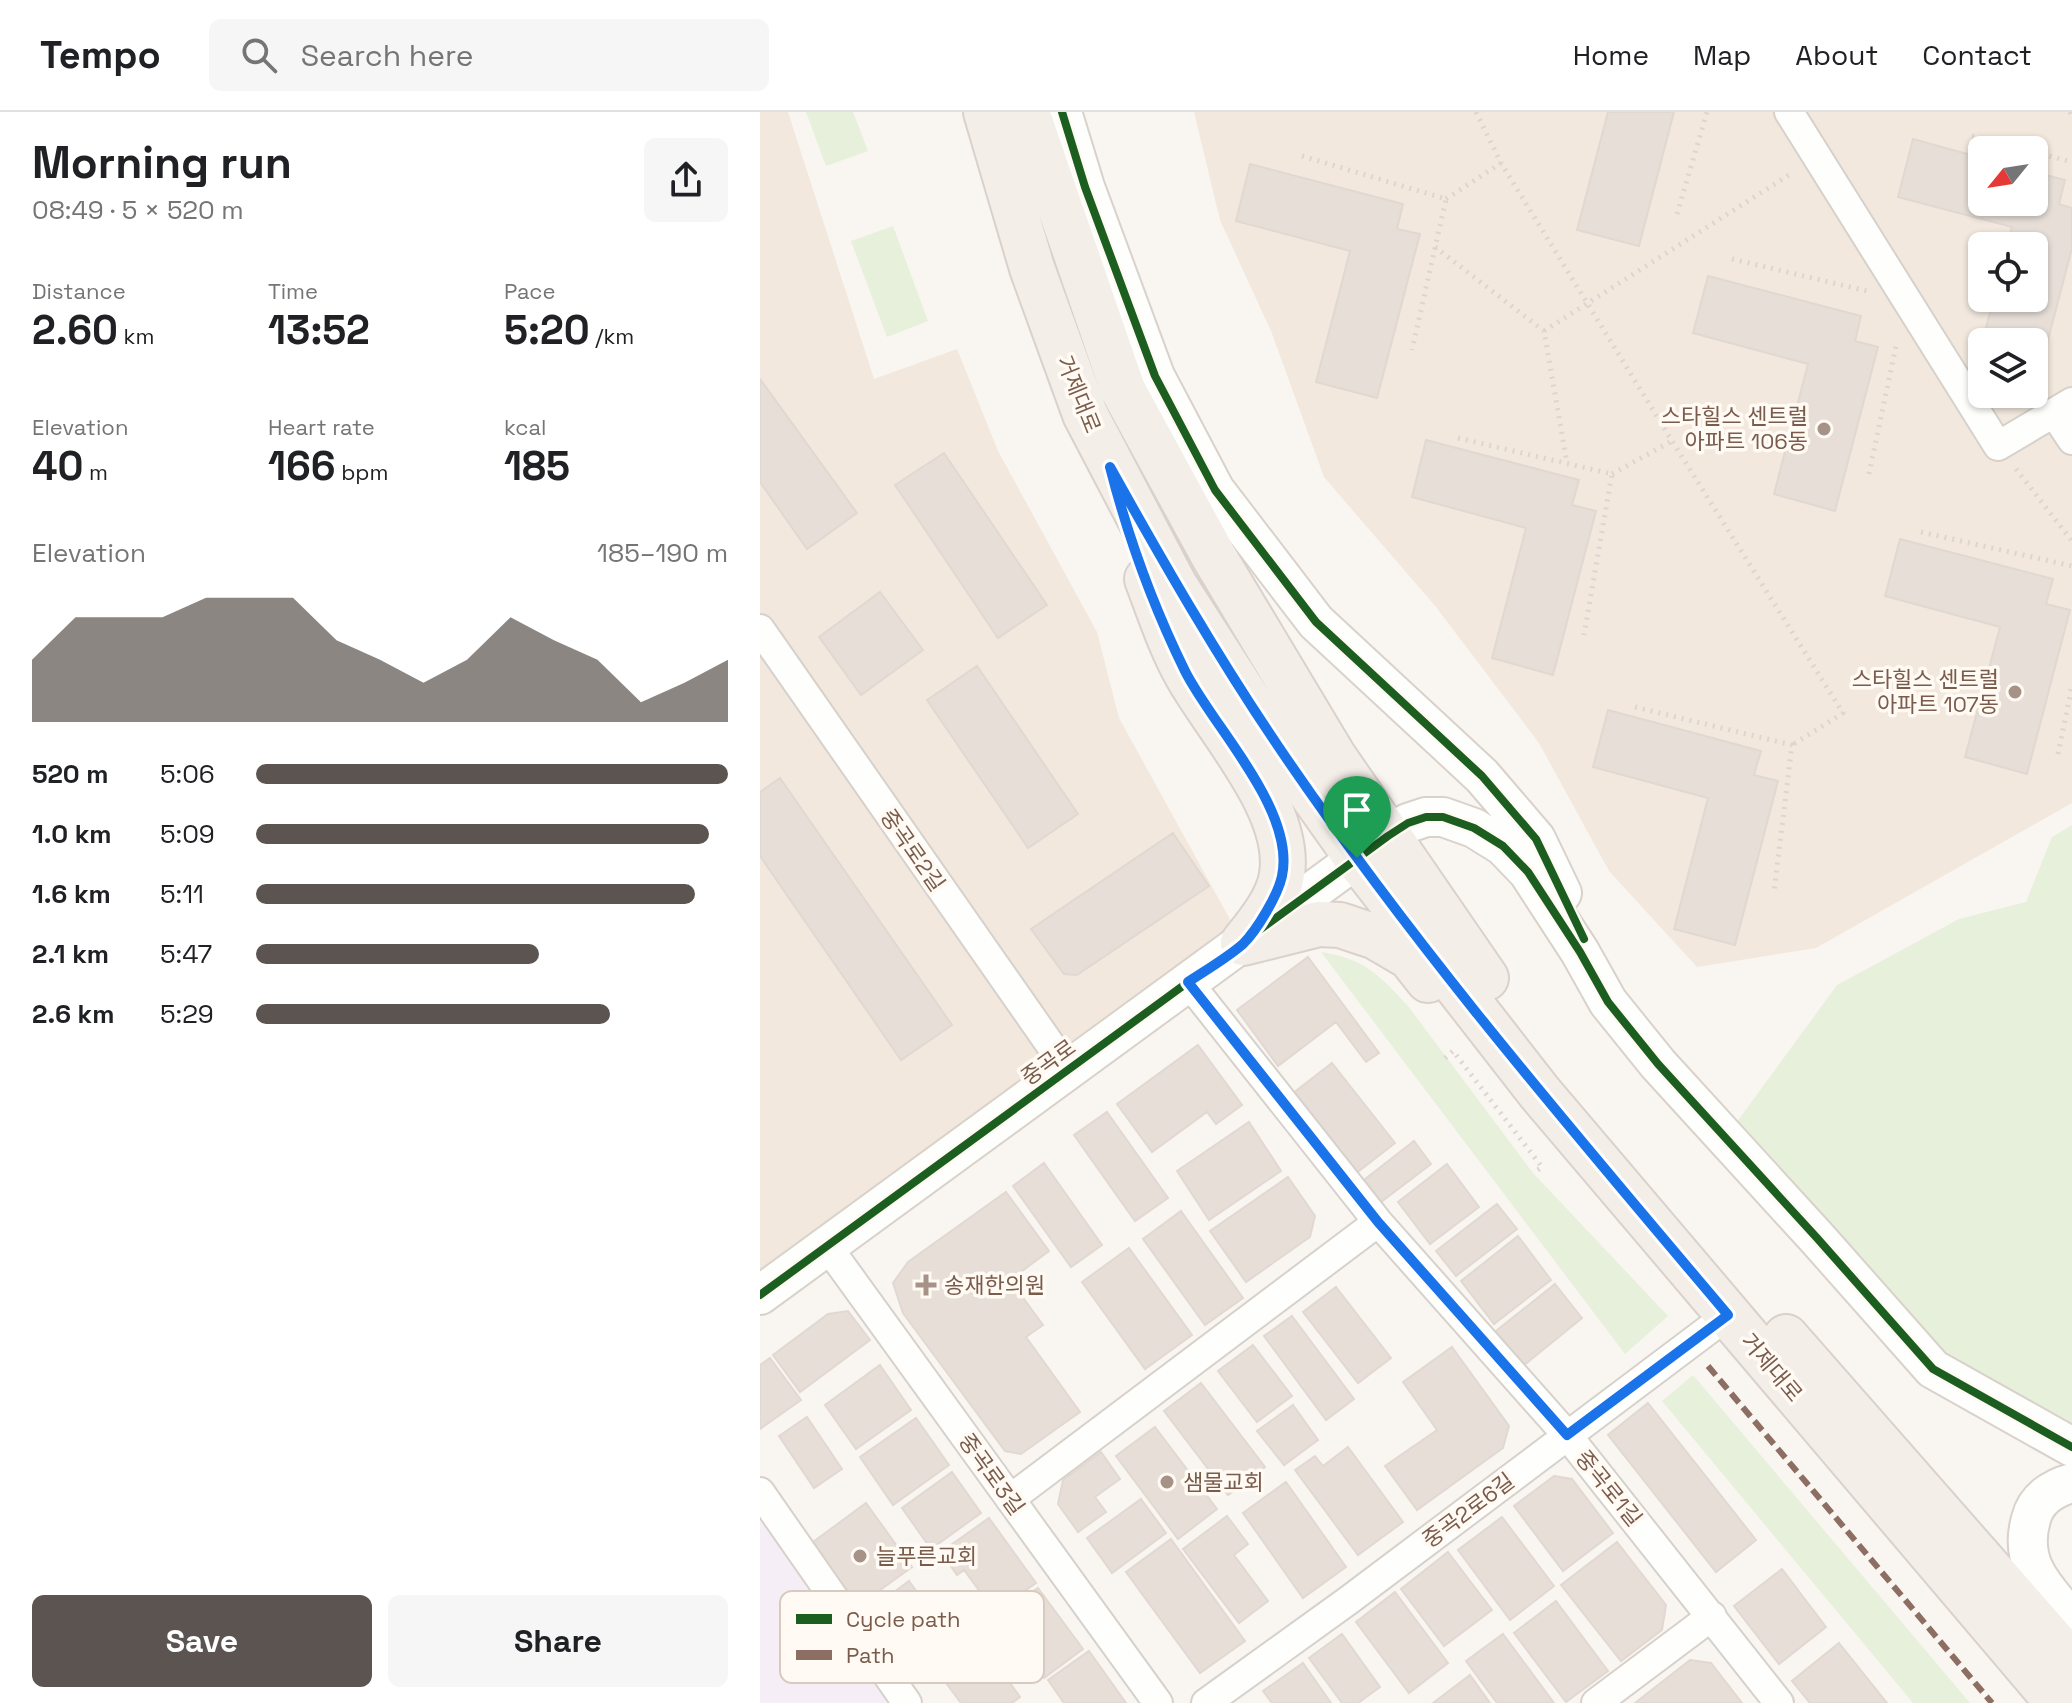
<!DOCTYPE html>
<meta charset="utf-8">
<style>
:root{--surface:#fff;--page:#f6f6f6;--text:#202124;--muted:#757577;--line:#e0e0e0;--accent:#5c5450}
body{margin:0;font-family:"Space Grotesk","Noto Sans KR",sans-serif;background:var(--page);color:var(--text);height:100vh;display:flex;flex-direction:column;font-size:30px;white-space:nowrap}
*{box-sizing:border-box;margin:0}
p{font-size:26px;color:var(--muted)}
.icon{flex:none;width:44px;height:44px;fill:none;stroke:currentColor;stroke-width:2;stroke-linecap:round;stroke-linejoin:round}
.map{position:relative;flex:1;overflow:hidden}
.sheet{display:flex;flex-direction:column;background:var(--surface);width:760px}
.sheet>*{flex:none}
.needle{width:52px;rotate:240deg}
.buttons{position:absolute;left:1208px;top:24px;display:grid;gap:16px}
.buttons a{display:grid;place-items:center;width:80px;height:80px;border-radius:12px;background:var(--surface);box-shadow:0 2px 6px #0004;font-size:40px}
.pin{position:absolute;display:grid;place-items:center;width:68px;height:68px;color:#fff;margin:-82px -34px;border-radius:50% 50% 50% 0;rotate:-45deg;box-shadow:0 0 8px #0007}
.pin .icon{rotate:45deg}
.round{display:grid;place-items:center;flex:none;width:84px;height:84px;border-radius:12px;background:var(--page)}
.head{display:flex;align-items:center;justify-content:space-between;height:136px;padding:0 32px}
h1{font-size:44px;font-weight:700;line-height:60px}
.figures{display:grid;grid-template-columns:repeat(3,1fr);gap:12px;height:136px;padding:8px 32px}
.figures div{display:grid;align-content:center}
.figures b{font-size:40px;font-weight:700}
.figures small{font-size:22px;font-weight:400}
.figures p{font-size:22px}
.chart{height:224px;padding:16px 32px}
.chart p{display:flex;justify-content:space-between}
.chart svg{width:100%;height:144px;margin-top:8px;fill:var(--accent);opacity:.7}
.button{display:flex;gap:16px;margin-top:auto;padding:16px 32px}
.button a{flex:1;height:92px;border-radius:12px;background:var(--accent);color:#fff;font-size:32px;font-weight:700;line-height:92px;text-align:center}
.button a+a{background:var(--page);color:var(--text)}
ul{padding:0 32px;list-style:none;font-size:26px}
li{display:grid;grid-template-columns:128px 96px 1fr;align-items:center;height:60px}
li i{height:20px;border-radius:10px;background:var(--accent)}
header{display:flex;align-items:center;gap:48px;box-sizing:border-box;height:112px;padding:0 40px;background:var(--surface);border-bottom:2px solid var(--line)}
header strong{font-size:38px}
nav{display:flex;gap:44px;margin-inline-start:auto;font-size:28px}
.search{width:560px;height:72px;background:var(--page);display:flex;align-items:center;gap:20px;box-sizing:border-box;padding:0 28px;border-radius:12px;color:var(--muted);font-size:30px}
main{display:flex;flex:1;min-height:0}
.map>svg:first-child{display:block}
.residential{fill:#f2e8de;fill-rule:evenodd}
.education{fill:#f6eef6}
.green{fill:#e7f0db}
.building{fill:#e6ded7;stroke:#e2d8d2;stroke-width:2}
.lines{fill:none;stroke-linecap:round;stroke-linejoin:round}
.street-casing{stroke:#d7d1cb;stroke-width:32}
.secondary-casing{stroke:#d9d2cb;stroke-width:42}
.primary-casing{stroke:#dad1cc;stroke-width:48}
.path{stroke:#dcd5d0;stroke-width:5;stroke-dasharray:2 6;stroke-linecap:butt}
.street{stroke:#fefefd;stroke-width:28}
.secondary{stroke:#fefefd;stroke-width:38}
.primary{stroke:#f3eee8;stroke-width:44}
.quiet{stroke:#8d6e63;stroke-width:6;stroke-dasharray:12 6;stroke-linecap:butt}
.cycleway-casing{stroke:#fffaf3;stroke-width:13}
.cycleway{stroke:#1b5e20;stroke-width:8}
.route-casing{stroke:#fff;stroke-width:16}
.route{stroke:#1a73e8;stroke-width:10}
.poi-dot{fill:#a69286;stroke:#fffaf3;stroke-width:3}
.labels{text-anchor:middle;stroke-width:7;stroke-linejoin:round;paint-order:stroke}
.street-label{font-size:22px;fill:#7a5c4d;stroke:#fffaf3}
.poi-label{font-size:22px;fill:#7a5c4d;stroke:#fffaf3;text-anchor:start}
.key{fill:#fffaf3;stroke:#d7cbc1;stroke-width:2}
.key-label{font-size:22px;fill:#7a5c4d}
</style>
<header>
<strong>Tempo</strong>
<div class="search"><svg class="icon" aria-label="search" viewBox="0 0 24 24"><circle cx="10" cy="10" r="6"/><path d="M15 15l6 6"/></svg>Search here</div>
<nav><a>Home</a><a>Map</a><a>About</a><a>Contact</a></nav>
</header>
<main>
<section class="sheet">
<div class="head"><div><h1>Morning run</h1><p>08:49 · 5 × 520 m</p></div><a class="round"><svg class="icon" aria-label="share" viewBox="0 0 24 24"><path d="M12 15V3M7 8l5-5 5 5M5 13v7h14v-7"/></svg></a></div>
<div class="figures">
<div><p>Distance</p><b>2.60<small> km</small></b></div>
<div><p>Time</p><b>13:52</b></div>
<div><p>Pace</p><b>5:20<small> /km</small></b></div>
</div>
<div class="figures">
<div><p>Elevation</p><b>40<small> m</small></b></div>
<div><p>Heart rate</p><b>166<small> bpm</small></b></div>
<div><p>kcal</p><b>185</b></div>
</div>
<div class="chart"><p><span>Elevation</span>185–190 m</p>
<svg viewBox="0 0 160 44" preserveAspectRatio="none"><path d="M0 44V25L10 12L20 12L30 12L40 6L50 6L60 6L70 19L80 25L90 32L100 25L110 12L120 19L130 25L140 38L150 32L160 25V44z"/></svg>
</div>
<ul>
<li><b>520 m</b>5:06<i style="width:100%"></i></li>
<li><b>1.0 km</b>5:09<i style="width:96%"></i></li>
<li><b>1.6 km</b>5:11<i style="width:93%"></i></li>
<li><b>2.1 km</b>5:47<i style="width:60%"></i></li>
<li><b>2.6 km</b>5:29<i style="width:75%"></i></li>
</ul>
<div class="button"><a>Save</a><a>Share</a></div>
</section>
<div class="map">
<svg width="1312" height="1591" viewBox="0 0 1312 1591">
<rect width="100%" height="100%" fill="#f9f5f0"/>
<!-- residential -->
<path class="residential" d="M0,0h28l86,267 83,-30 41,102 99,181 22,86 124,225 -483,352z
M434,0h878v691l-256,145 -119,19 -88,-96 -70,-128 -103,-136 -112,-130 -53,-146 -51,-111zM1222,38h52v52h-52zM1222,134h52v52h-52zM1222,230h52v52h-52z"/>
<!-- education -->
<path class="education" d="M0,1380l147,211h-147z"/>
<!-- green -->
<path class="green" d="M46,0h47l15,39 -42,15z
M133,114l35,95 -41,16 -36,-96z
M1312,713v607l-132,-72 -206,-234 103,-141 122,-66 67,-17 26,-65z
M561,840c44,7 57,22 87,54l125,167 135,143 -43,38z
M933,1263l277,328h-57l-251,-302z"/>
<!-- building -->
<path class="building" d="M848,0h66l-35,134 -62,-16z
M1153,27l69,19v44h52v-30l31,8 -6,24 13,4v40l-33,126 -5,-1v-31h-52l12,-44h40v-52h-27l5,-19 -114,-30z
M490,52l153,40 -6,25 23,5 -43,164 -61,-16 34,-131 -114,-30z
M948,164l153,40 -6,25 23,6 -43,164 -61,-17 34,-130 -115,-31z
M0,267l97,134 -50,36 -47,-67z
M666,328l153,40 -7,25 24,6 -43,164 -61,-17 34,-130 -114,-31z
M184,341l103,152 -49,33 -103,-153z
M1140,427l153,40 -7,25 24,6 -43,164 -62,-17 35,-130 -115,-31z
M120,480l43,58 -62,45 -42,-58z
M217,554l101,148 -50,34 -101,-148z
M848,598l153,41 -7,24 24,6 -43,164 -61,-16 34,-131 -115,-31z
M20,666l172,247 -51,35 -141,-204v-64z
M413,721l36,53 -132,89 -13,-1 -33,-45z
M548,845l71,96 -13,9 -30,-40 -58,44 -41,-56z
M438,933l44,60 -26,19 -9,-12 -55,40 -35,-48z
M572,951l63,80 -40,31 -63,-80z
M347,1000l61,86 -33,23 -61,-86z
M489,1010l32,49 -72,49 -32,-49z
M654,1029l17,23 -50,38 -17,-22z
M284,1051l58,82 -31,22 -58,-81z
M687,1052l32,43 -49,37 -32,-42z
M528,1065l27,39 -5,21 -64,45 -36,-51z
M246,1080l43,59 -39,29 33,45 -17,12 54,75 -59,42 -16,-3 -102,-138 -10,-30 15,-21z
M737,1092l20,25 -61,47 -20,-25z
M421,1099l62,87 -38,27 -62,-86z
M758,1124l33,44 -57,44 -33,-43z
M369,1136l63,87 -47,34 -63,-87z
M795,1172l27,34 -59,48 -27,-35z
M576,1175l55,71 -33,25 -55,-71z
M88,1199l22,29 -70,52 -27,-37 55,-41z
M532,1204l62,83 -28,21 -62,-84z
M493,1233l39,51 -35,26 -39,-51z
M692,1235l57,79 -6,22 -86,62 -32,-44 52,-36 -34,-48z
M10,1246l31,42 -41,29v-64z
M120,1253l31,45 -55,39 -31,-44z
M441,1271l64,84 -37,28 -64,-84z
M888,1291l108,137 -40,32 -108,-137z
M533,1293l25,35 -34,25 -27,-34z
M47,1305l35,52 -28,19 -35,-52z
M156,1306l33,47 -56,40 -33,-48z
M395,1315l62,82 -39,30 -62,-83z
M588,1335l55,75 -45,33 -63,-85 20,-14 8,10z
M341,1340l19,27 -25,18 11,15 -28,20 -20,-28 5,-24z
M192,1360l29,41 -50,36 -29,-41z
M794,1364l18,3 41,54 -50,38 -49,-65z
M526,1370l60,85 -43,31 -60,-85z
M381,1387l25,34 -54,40 -25,-35z
M106,1391l46,64 -57,41 -46,-63z
M467,1404l21,28 -14,11 34,46 -29,22 -56,-74z
M742,1405l52,69 -44,34 -52,-70z
M229,1406l47,65 -41,29 -31,-42 -7,5 -16,-23z
M411,1427l74,102 -45,32 -74,-101z
M857,1430l49,63 -4,25 -41,31 -60,-76z
M688,1440l44,58 -48,36 -43,-57z
M1022,1457l44,58 -47,37 -45,-58z
M149,1469l44,61 -48,35 -44,-60z
M278,1476l45,61 -39,29 -45,-62z
M635,1480l53,71 -39,30 -53,-71z
M796,1489l52,70 -42,31 -52,-69z
M582,1522l38,53 -22,16h-16l-33,-45z
M743,1522l51,69h-57l-31,-42z
M216,1524l44,61 -8,6h-51l-27,-36z
M1079,1531l48,60h-77l-18,-22z
M329,1539l37,52h-62l-16,-23z
M930,1548l21,3 31,40h-107z
M543,1551l28,40h-59l-9,-12z
M710,1563l20,28h-57z"/>
<g class="lines">
<defs>
<path id="street" d="M1029,0l209,334 74,-44
M1294,301l18,27
M0,517l308,441
M428,870l190,240 189,213 212,268
M67,1134l331,457
M0,1380l147,211
M250,1387l368,-277
M446,1591l143,-103 379,-285
M836,1591l116,-87"/>
<path id="secondary" d="M302,0l23,75 70,189 60,114 101,132 166,154 54,63 26,54
M0,1183l628,-459 20,-13 18,-6h17l31,11 29,18 25,26 52,80 28,50 50,62 159,174 116,131 139,78
M1312,1371c-19,5 -36,16 -41,36 -13,45 14,69 41,101"/>
<path id="primary" d="M226,0l46,156 53,146 89,170 103,161 80,113 183,235 518,610
M267,0l96,278 91,167 120,200 152,221
M387,467c12,31 23,66 40,96 30,54 105,134 95,199 -3,25 -24,50 -39,69
M483,831l76,-19 21,1 36,12 34,20 18,23
M1026,1225l286,326"/>
</defs>
<!-- street casing -->
<use href="#street" class="street-casing"/>
<!-- secondary casing -->
<use href="#secondary" class="secondary-casing"/>
<!-- primary casing -->
<use href="#primary" class="primary-casing"/>
<!-- path -->
<path class="path" d="M716,0l25,51 171,278 171,272 -51,32
M1310,0l2,4
M1212,24l55,14
M1274,40l38,10
M542,44l144,43 -34,151
M686,87l55,-36
M917,102l30,-102
M675,135l109,84 23,132
M972,147l135,32
M784,219l248,-158
M698,326l154,36 -28,161
M1256,357l56,72
M852,362l60,-33
M1109,362l28,-133
M1161,420l151,34
M875,595l157,38 -18,146
M1298,642l14,-68
M685,946l8,-7 89,116 -9,6"/>
<!-- street -->
<use href="#street" class="street"/>
<!-- secondary -->
<use href="#secondary" class="secondary"/>
<!-- primary -->
<use href="#primary" class="primary"/>
<!-- quiet -->
<path class="quiet" d="M948,1254l284,337"/>
<defs>
<path id="cycleway" d="M302,0l23,75 70,189 60,114 101,132 166,154 54,63 48,100
M0,1183l628,-459 20,-13 18,-6h17l31,11 29,18 25,26 52,80 28,50 50,62 159,174 116,131 139,78"/>
</defs>
<!-- cycleway casing -->
<use href="#cycleway" class="cycleway-casing"/>
<!-- cycleway -->
<use href="#cycleway" class="cycleway"/>
</g>
<g class="lines">
<defs>
<path id="route" d="M350,355c53,95 107,189 168,279 136,201 294,384 450,569l-161,120 -189,-213 -190,-240c18,-12 39,-24 55,-38 14,-14 35,-49 39,-68 14,-66 -69,-149 -97,-205 -32,-65 -57,-134 -75,-204z"/>
</defs>
<!-- route casing -->
<use href="#route" class="route-casing"/>
<!-- route -->
<use href="#route" class="route"/>
</g>
<!-- markers -->
<g class="poi-dot">
<circle cx="1064" cy="317" r="8"/>
<circle cx="1255" cy="580" r="8"/>
<path d="M162 1161h8v8h8v8h-8v8h-8v-8h-8v-8h8z"/>
<circle cx="407" cy="1370" r="8"/>
<circle cx="100" cy="1444" r="8"/>
</g>
<g class="labels">
<!-- street labels -->
<g class="street-label">
<text transform="translate(319 282) rotate(68)" y="8">거제대로</text>
<text transform="translate(153 738) rotate(55)" y="8">중곡로2길</text>
<text transform="translate(288 950) rotate(-36)" y="8">중곡로</text>
<text transform="translate(1012 1255) rotate(50)" y="8">거제대로</text>
<text transform="translate(232 1362) rotate(54)" y="8">중곡로3길</text>
<text transform="translate(849 1376) rotate(51)" y="8">중곡로1길</text>
<text transform="translate(708 1398) rotate(-37)" y="8">중곡2로6길</text>
</g>
<!-- poi labels -->
<g class="poi-label">
<text x="1048" y="312" text-anchor="end">스타힐스 센트럴<tspan x="1048" dy="25">아파트 106동</tspan></text>
<text x="1239" y="575" text-anchor="end">스타힐스 센트럴<tspan x="1239" dy="25">아파트 107동</tspan></text>
<text x="184" y="1181">송재한의원</text>
<text x="423" y="1378">샘물교회</text>
<text x="116" y="1452">늘푸른교회</text>
</g>
</g>
<!-- legend -->
<rect x="20" y="1479" width="264" height="92" rx="12" class="key"/>
<rect x="36" y="1502" width="36" height="10" fill="#1b5e20"/>
<rect x="36" y="1538" width="36" height="10" fill="#8d6e63"/>
<g class="key-label">
<text x="86" y="1515">Cycle path</text>
<text x="86" y="1551">Path</text>
</g>
</svg>
<div class="buttons">
<a><svg class="needle" viewBox="-14 -14 28 28"><path d="M0-13l5 13h-10z" fill="#e53935"/><path d="M0 13l5-13h-10z" fill="#757577"/></svg></a>
<a><svg class="icon" aria-label="locate" viewBox="0 0 24 24"><circle cx="12" cy="12" r="6"/><path d="M12 2v4M12 18v4M2 12h4M18 12h4"/></svg></a>
<a><svg class="icon" aria-label="layers" viewBox="0 0 24 24"><path d="M12 4l9 5-9 5-9-5zM3 14l9 5 9-5"/></svg></a>
</div>
<div class="pin" style="left:597px;top:746px;background:#1e9e55"><svg class="icon" aria-label="arrive" viewBox="0 0 24 24"><path d="M6 21V4h12l-3 4 3 4H6"/></svg></div>
</div>
</main>
